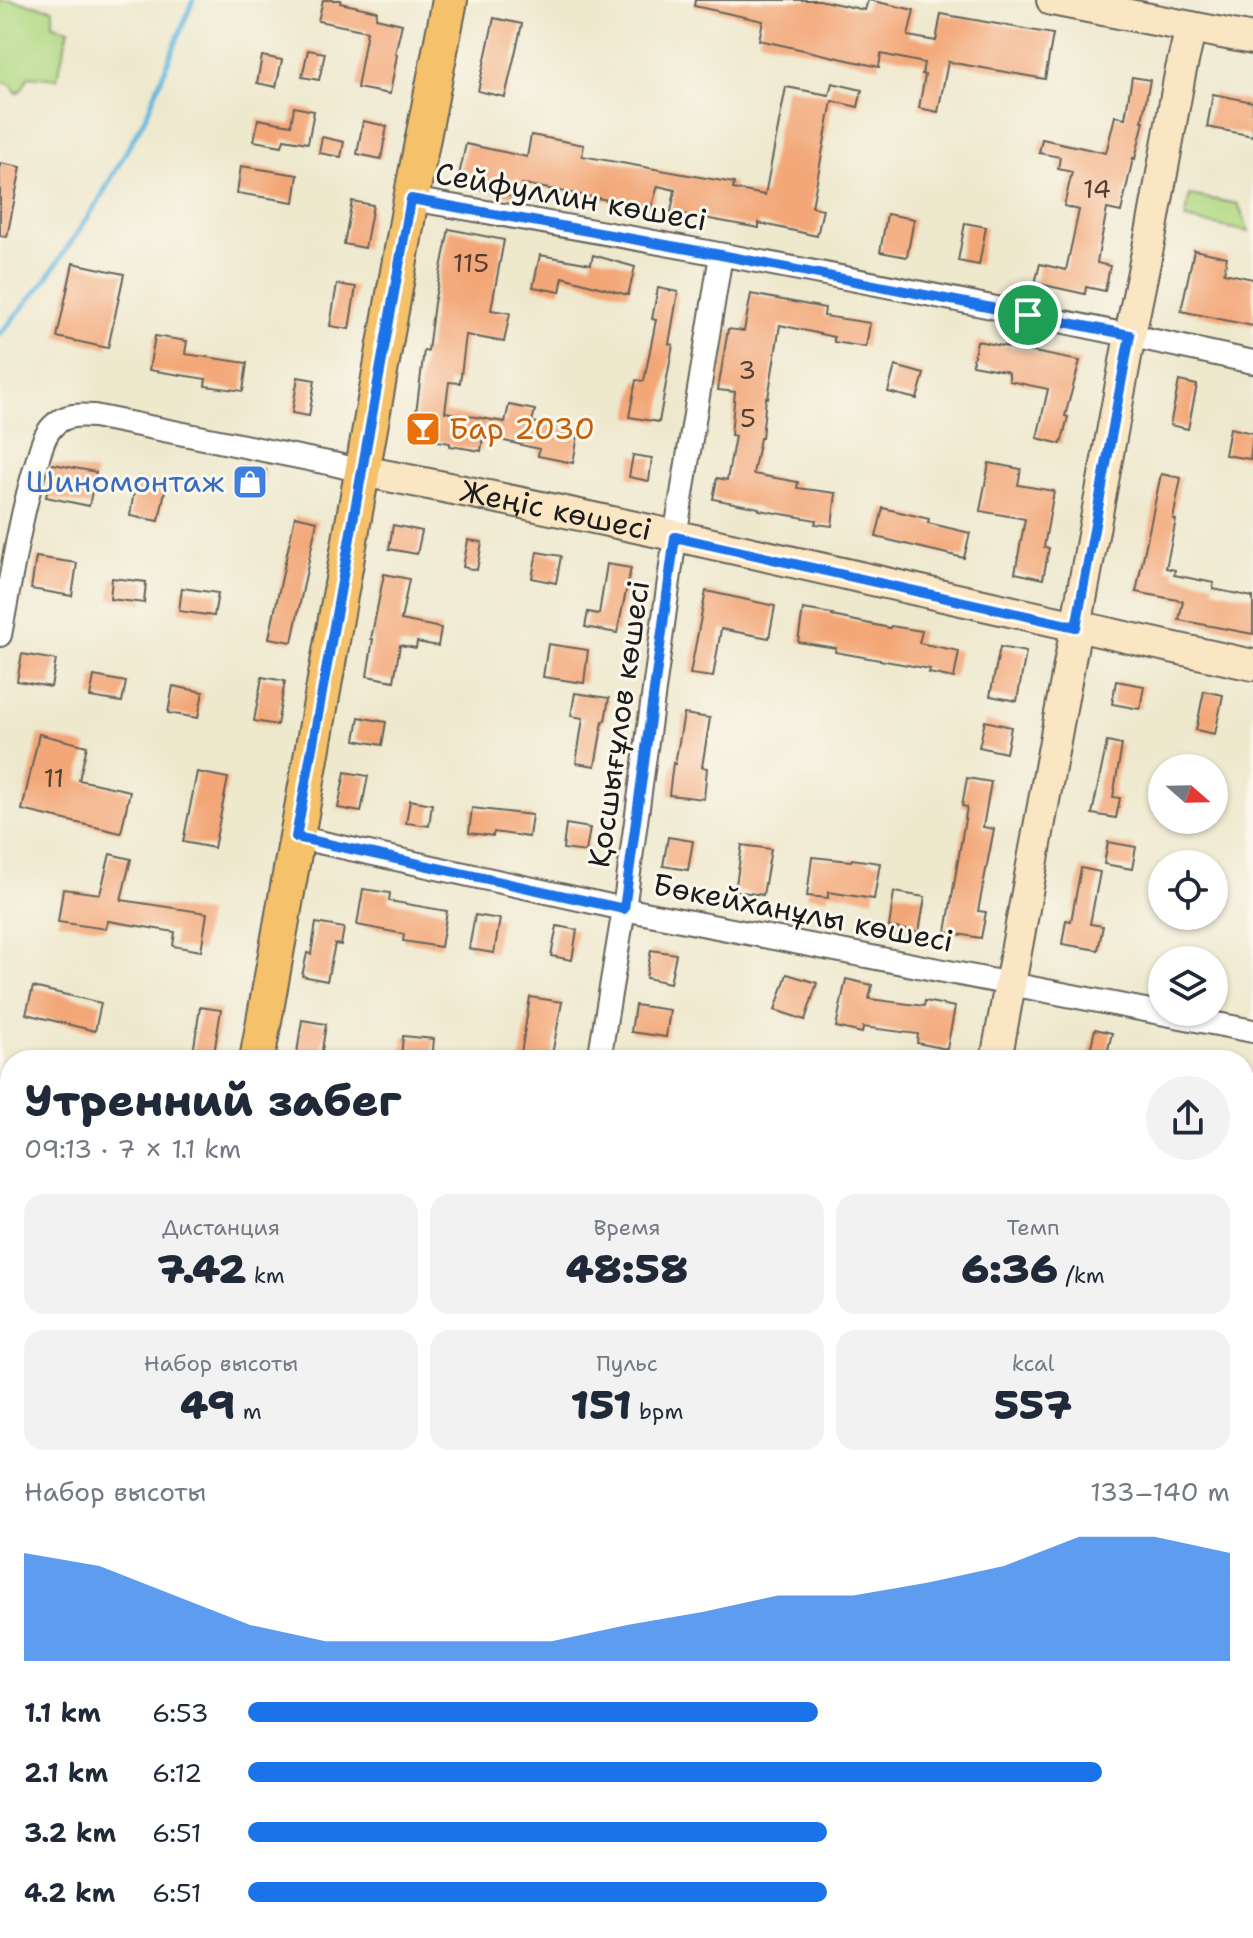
<!DOCTYPE html>
<html lang="ru">
<meta charset="utf-8">
<style>
:root{--surface:#fff;--page:#f2f2f3;--text:#1f2937;--muted:#747a83;--accent:#1a73e8}
body{margin:0;font-family:"Shantell Sans",sans-serif;background:var(--page);color:var(--text);height:100vh;display:flex;flex-direction:column;font-size:30px;white-space:nowrap}
*{box-sizing:border-box;margin:0}
p{font-size:26px;color:var(--muted)}
.icon{flex:none;width:44px;height:44px;fill:none;stroke:currentColor;stroke-width:2;stroke-linecap:round;stroke-linejoin:round}
.map{position:relative;flex:1;overflow:hidden}
.side{position:absolute;left:0px;top:1050px;width:1254px;height:888px;display:flex;flex-direction:column;background:var(--surface);border-radius:32px 32px 0 0;box-shadow:0 2px 6px #0004}
.side>*{flex:none}
.needle{width:52px;rotate:110deg}
.tools{position:absolute;left:1148px;top:754px;display:grid;gap:16px}
.tools a{display:grid;place-items:center;width:80px;height:80px;border-radius:50%;background:var(--surface);box-shadow:0 2px 6px #0004;font-size:40px}
.pin{position:absolute;display:grid;place-items:center;width:68px;height:68px;color:#fff;margin:-34px;border:4px solid #fff;border-radius:50%;box-shadow:0 2px 8px #0007}
.round{display:grid;place-items:center;flex:none;width:84px;height:84px;border-radius:42px;background:var(--page)}
.headline{display:flex;align-items:center;justify-content:space-between;height:136px;padding:0 24px}
h1{font-size:44px;font-weight:800;line-height:60px}
.stats{display:grid;grid-template-columns:repeat(3,1fr);gap:12px;height:136px;padding:8px 24px}
.stats div{display:grid;align-content:center;border-radius:20px;background:var(--page);text-align:center}
.stats b{font-size:40px;font-weight:800}
.stats small{font-size:22px;font-weight:400}
.stats p{font-size:22px}
.chart{height:224px;padding:16px 24px}
.chart p{display:flex;justify-content:space-between}
.chart svg{width:100%;height:144px;margin-top:8px;fill:var(--accent);opacity:.7}
ul{padding:0 24px;list-style:none;font-size:26px}
li{display:grid;grid-template-columns:128px 96px 1fr;align-items:center;height:60px}
li i{height:20px;border-radius:10px;background:var(--accent)}
.map>svg:first-child{display:block}
.built{fill:#f5d2c2}
.green{fill:#b1d882;stroke:#667a4f;stroke-width:2}
.lines{fill:none;stroke-linecap:round;stroke-linejoin:round}
.stream{stroke:#62b6de;stroke-width:5}
.building{fill:#f3a778}
.street-casing{stroke:#66635a;stroke-width:26}
.secondary-casing{stroke:#66635a;stroke-width:34}
.primary-casing{stroke:#66635a;stroke-width:38}
.street{stroke:#fff;stroke-width:22}
.secondary{stroke:#fbe6c4;stroke-width:30}
.primary{stroke:#f5c16b;stroke-width:34}
.route-casing{stroke:#fff;stroke-width:16}
.route{stroke:#1a73e8;stroke-width:10}
.labels{text-anchor:middle;stroke-width:6;stroke-linejoin:round;paint-order:stroke}
.number-label{font-size:26px;fill:#523f33}
.street-label{font-size:30px;fill:#1c1c1c;stroke:#fbf7ec}
.food-label{font-size:30px;fill:#c56008;stroke:#fbf7ec;text-anchor:start}
.shop-label{font-size:30px;fill:#366cbe;stroke:#fbf7ec;text-anchor:end}
</style>
<div class="map">
<svg width="1253" height="1938" viewBox="0 0 1253 1938">
<rect width="100%" height="100%" fill="#fbf7ec"/>
<filter id="ink" filterUnits="userSpaceOnUse"><feTurbulence type="fractalNoise" baseFrequency=".0125" numOctaves="2"/><feDisplacementMap in="SourceGraphic" scale="16" xChannelSelector="R" yChannelSelector="G"/><feConvolveMatrix kernelMatrix="1 2 1 2 8 2 1 2 1" color-interpolation-filters="sRGB"/></filter>
<filter id="wash" filterUnits="userSpaceOnUse"><feTurbulence type="fractalNoise" baseFrequency=".006" numOctaves="4" result="noise"/><feDisplacementMap in="SourceGraphic" scale="32" xChannelSelector="R" yChannelSelector="G"/><feGaussianBlur stdDeviation="1.8" result="paint"/><feColorMatrix in="noise" values="0 0 0 0 0 0 0 0 0 0 0 0 0 0 0 0 0 1.4 0 .05"/><feComposite in="paint" operator="in"/></filter>
<g filter="url(#wash)">
<rect width="100%" height="100%" fill="#eee8cd"/>
<!-- built -->
<path class="built" d="M0,1308l10,2v234l-10,-2z
M1253,1425v125l-9,-2v-64z"/>
<!-- green -->
<path class="green" d="M0,0h11l42,9v16l16,4 -12,50 -28,-3 -7,13 -5,4 -6,-8 -11,-4z
M1190,195l48,9 11,28 -64,-13z"/>
<g class="lines">
<!-- stream -->
<path class="stream" d="M0,334l45,-53 53,-79 49,-88 46,-114"/>
</g>
<g id="blocks">
<!-- building -->
<path class="building" d="M323,0h18l-1,3 37,8 -1,7 26,6 -7,30 2,1 -7,39 -33,-6 10,-57 -49,-10z
M695,0h124l46,10 3,-10 46,10 -6,26 28,5 5,-27 112,20 -8,45 -97,-17 -10,50 -19,-4 6,-33 -3,-1 2,-11 -43,-9 -2,13 -120,-27 4,-19 -69,-15z
M494,18l28,6 -17,73 -27,-6z
M308,50l17,3 -6,27 -17,-3z
M262,56l20,4 -6,27 -19,-4z
M1132,77l18,3 -8,41h2l-9,38 -2,-1 -12,54 -14,-3 -10,53v1l13,3 -5,25 -19,-4 -1,7 -50,-11 5,-19 26,6 13,-60 -15,-4 8,-34 -14,-3 2,-12 -21,-4 3,-14 64,14 9,-37 10,2z
M832,83l30,7 -4,17 -26,-6 -20,106 11,2 -6,27 -58,-13v5l-88,-16 4,-22 -17,-4 -7,22 -129,-24 -2,14 -63,-14 9,-40 61,13 4,-22 53,10 -2,11 152,27 -1,6 32,6 21,-108 43,8z
M1213,94l40,8v34l-46,-9z
M294,107l20,4 -6,32 -24,-4 -2,7 -28,-5 4,-22 33,6z
M363,121l24,5 -6,33 -24,-5z
M322,137l22,5 -3,15 -22,-4z
M0,163l21,4 -14,70 -7,-1z
M241,166l57,9 -4,27 -57,-9z
M352,201l21,4 -8,43 -21,-4z
M887,214l27,5 -7,38 -27,-5z
M965,223l21,4 -7,38 -21,-4z
M449,229l55,11 -13,70 19,3 -6,29 -38,-7 -6,48 -11,-1 -4,30 60,10 4,-17 26,5 -3,12 47,8 -6,33 -35,-7 1,-7 -56,-13 -2,15 -31,-5v-3l-37,-6 11,-87 4,1 6,-48z
M1194,250l33,7 -3,16 29,6v47l-72,-15z
M540,255l51,9 2,-9 42,12 -7,28 -65,-18 -3,15 -27,-5z
M73,263l51,11 -16,74 -51,-11z
M337,284l19,3 -7,42 -19,-3z
M658,288l20,4 -9,52 4,1 -14,77 -30,-5 7,-37 8,1 12,-61 -4,-1z
M751,294l74,14 -1,8 46,7 -4,24 -32,-5v-5l-54,-12 -12,73 -2,-1 -4,41h-2l-7,36 45,8 -1,6 39,5 -4,33 -17,-2 1,-4 -57,-10v-2l-46,-9 4,-21 10,2 8,-44 -4,-1 4,-43 -17,-2 10,-61 16,2z
M155,336l32,5 -2,13 62,9 -4,28 -38,-5 1,-7 -57,-9z
M977,341l103,20 -15,55 3,1 -7,27 -24,-6 11,-49 -39,-8v-8l-4,-2 -33,-6z
M895,366l29,8 -7,25 -29,-7z
M298,377l17,3 -6,36 -17,-3z
M1179,381l18,4 -9,44 -18,-4z
M1230,428l23,5 -3,26 -25,-4z
M633,455l19,3 -3,23 -20,-4z
M989,463l32,6 -3,16 36,6 -10,56 5,1 -6,31 -28,-6 10,-54 -45,-8z
M53,464l43,8 -7,34 -43,-9z
M242,466l24,4 -4,23 -25,-4z
M1161,474l20,4 -8,41 3,1 -10,48 9,2 -1,5 40,8 -1,6 40,8v37l-74,-14 4,-19 -47,-9z
M136,479l30,6 -7,36 -29,-5z
M883,508l46,11 -1,4 42,10 -6,25 -88,-21z
M295,516l22,5 -25,121 -23,-4z
M393,525l29,6 -5,23 -28,-5z
M468,540l14,2 -5,28 -14,-3z
M537,552l24,4 -5,27 -24,-5z
M36,557l41,6 -5,33 -41,-7z
M607,564l24,4 -14,65 -32,-6 3,-15 11,2z
M384,574l25,5 -8,41 40,8 -3,18 -21,-4 -1,6 -16,-3 -6,36 -27,-5 6,-37h-2z
M112,578l34,4 -2,21 -34,-4z
M182,588l36,5 -4,23 -35,-5z
M706,591l69,15 -6,32 -48,-9 -8,48 -23,-3z
M803,609l30,5 -1,2 58,12 1,-2 31,5 -3,12 40,8 -5,27 -25,-5 1,-4 -95,-17 1,-4 -38,-6z
M548,644l40,6 -4,33 -41,-6z
M1000,647l26,5 -9,49 -27,-5z
M22,654l34,6 -5,27 -34,-6z
M94,676l32,6 -4,20 -32,-5z
M262,677l23,4 -8,44 -23,-4z
M1116,681l28,5 -4,23 -28,-5z
M173,686l30,6 -5,26 -30,-5z
M1204,691l19,4 -8,39 -19,-4z
M575,693l34,5 -4,23h-2l-8,45 -19,-3 7,-45 -12,-2z
M684,714l26,4 -8,49 5,1 -3,31 -35,-4 4,-32 2,1z
M359,717l27,5 -4,23 -27,-5z
M985,721l26,6 -5,26 -27,-6z
M39,734l48,12 -8,34 51,11 -9,42 -99,-23z
M1107,742l15,3 -9,52 7,1 -4,20 -24,-4z
M197,772l31,6 -14,70 -31,-6z
M345,772l23,4 -7,36 -23,-4z
M967,778l24,4 -8,45 11,2 -16,82 8,1 -5,26 -35,-6 21,-125 -5,-1z
M410,800l22,4 -3,22 -23,-3z
M472,808l60,7 -3,22 -35,-5 -1,4 -24,-3z
M566,824l24,4 -4,24 -23,-3z
M668,837l25,4 -5,29 -25,-4z
M1108,842l28,5 -4,22 -28,-5z
M742,845l29,4 -8,46 -28,-4z
M110,854l21,5 -10,41 86,13 -6,38 -28,-5 2,-14 -67,-11 -2,8 -48,-7 5,-33 37,5z
M812,857l39,4 1,-2 28,4 -6,36 -46,-7v6l-21,-2z
M1081,868l19,4 -10,52 13,2 -5,24 -36,-6 4,-24 5,1z
M363,889l27,4 -1,8 58,10 -6,36 -38,-6 1,-7 -47,-9z
M894,892l31,5 -6,35 -30,-5z
M475,915l25,4 -6,34 -25,-4z
M316,923l28,5 -3,17 -6,-1 -8,37 -25,-5 5,-23 4,1z
M557,926l20,4 -5,30 -21,-4z
M651,950l25,4 -6,29 -24,-5z
M787,974l30,9 -12,37 -30,-10z
M846,979l26,6 -3,14 55,7 1,-5 30,6 -8,42 -30,-6 1,-9 -55,-7 -1,6 -26,-6z
M33,987l68,16 -6,28 -69,-17z
M530,997l32,5 -11,58h-31z
M635,1005l35,5 -4,27 -35,-5z
M200,1007l21,3 -8,50h-21z
M302,1020l24,4 -5,33 -24,-4z
M1095,1029l17,4 -6,25 -17,-3z
M403,1036l31,3 -2,21 -31,-3z"/>
</g>
</g>
<g filter="url(#ink)">
<use href="#blocks" fill-opacity="0" stroke="#66635a" stroke-width="2"/>
<g class="lines">
<defs>
<path id="street" d="M411,199c282,48 563,102 842,163
M0,635c11,-56 19,-114 36,-170 4,-13 7,-29 17,-39 12,-12 26,-11 41,-10l239,48 29,7
M296,837l328,72 629,122
M599,1060l25,-151 51,-372 46,-282
M0,1173l10,2
M1244,1782l9,2
M451,1938l2,-10
M1199,1938l2,-10"/>
<g id="secondary">
<path d="M1052,0l201,39"/>
<path id="s1" d="M362,471c299,57 594,130 891,194"/>
<path d="M996,1060l134,-725 22,-107 28,-154 11,-47"/>
<path d="M0,1906l10,1"/>
<path d="M117,1928l54,10"/>
<path d="M825,1938l2,-10"/>
</g>
<path id="primary" d="M257,1060l154,-861 39,-199
M97,1938l1,-10"/>
</defs>
<!-- street casing -->
<use href="#street" class="street-casing"/>
<!-- secondary casing -->
<use href="#secondary" class="secondary-casing"/>
<!-- primary casing -->
<use href="#primary" class="primary-casing"/>
<!-- street -->
<use href="#street" class="street"/>
<!-- secondary -->
<use href="#secondary" class="secondary"/>
<!-- primary -->
<use href="#primary" class="primary"/>
</g>
</g>
<g class="lines" filter="url(#ink)">
<defs>
<path id="route" d="M411,199l310,56 409,80 -54,292 -401,-90 -51,372 -328,-72z"/>
</defs>
<!-- route casing -->
<use href="#route" class="route-casing"/>
<!-- route -->
<use href="#route" class="route"/>
</g>
<!-- icons -->
<defs>
<symbol id="bar-square" viewBox="-11 -11 22 22"><rect x="-9" y="-9" width="18" height="18" rx="4" fill="#e8710a" stroke="#fbf7ec"/><path d="M-6-5H6L.8 .8V4.5H3.5V6h-7V4.5H-.8V.8Z" fill="#fff"/></symbol>
<symbol id="shop-square" viewBox="-11 -11 22 22"><rect x="-9" y="-9" width="18" height="18" rx="4" fill="#3f7fe0" stroke="#fbf7ec"/><path d="M-5-2.5h2.3a2.7 3.5 0 0 1 5.4 0H5L5.5 6h-11ZM-1.5-2.5h3a1.5 2.3 0 0 0-3 0Z" fill="#fff"/></symbol>
</defs>
<g fill-rule="evenodd">
<use href="#bar-square" x="403" y="409" width="40" height="40"/>
<use href="#shop-square" x="230" y="462" width="40" height="40"/>
</g>
<g class="labels">
<!-- number labels -->
<g class="number-label">
<text x="1097" y="198">14</text>
<text x="471" y="272">115</text>
<text x="747" y="379">3</text>
<text x="748" y="427">5</text>
<text x="54" y="787">11</text>
</g>
<!-- street labels -->
<g class="street-label">
<text transform="translate(571 197) rotate(10)" y="10">Сейфуллин көшесі</text>
<text dy="10" stroke="none"><textPath href="#s1" startOffset="198">Жеңіс көшесі</textPath></text>
<text transform="translate(619 724) rotate(-82)" y="10">Қосшығұлов көшесі</text>
<text transform="translate(803 913) rotate(11)" y="10">Бөкейханұлы көшесі</text>
</g>
<!-- food labels -->
<g class="food-label">
<text x="449" y="439">Бар 2030</text>
</g>
<!-- shop labels -->
<g class="shop-label">
<text x="224" y="492">Шиномонтаж</text>
</g>
</g>
</svg>
<div class="tools">
<a><svg class="needle" viewBox="-14 -14 28 28"><path d="M0-13l5 13h-10z" fill="#e53935"/><path d="M0 13l5-13h-10z" fill="#747a83"/></svg></a>
<a><svg class="icon" aria-label="locate" viewBox="0 0 24 24"><circle cx="12" cy="12" r="6"/><path d="M12 2v4M12 18v4M2 12h4M18 12h4"/></svg></a>
<a><svg class="icon" aria-label="layers" viewBox="0 0 24 24"><path d="M12 4l9 5-9 5-9-5zM3 14l9 5 9-5"/></svg></a>
</div>
<div class="pin" style="left:1028px;top:315px;background:#1e9e55"><svg class="icon" aria-label="arrive" viewBox="0 0 24 24"><path d="M6 21V4h12l-3 4 3 4H6"/></svg></div>
<section class="side">
<div class="headline"><div><h1>Утренний забег</h1><p>09:13 · 7 × 1.1 km</p></div><a class="round"><svg class="icon" aria-label="share" viewBox="0 0 24 24"><path d="M12 15V3M7 8l5-5 5 5M5 13v7h14v-7"/></svg></a></div>
<div class="stats">
<div><p>Дистанция</p><b>7.42<small> km</small></b></div>
<div><p>Время</p><b>48:58</b></div>
<div><p>Темп</p><b>6:36<small> /km</small></b></div>
</div>
<div class="stats">
<div><p>Набор высоты</p><b>49<small> m</small></b></div>
<div><p>Пульс</p><b>151<small> bpm</small></b></div>
<div><p>kcal</p><b>557</b></div>
</div>
<div class="chart"><p><span>Набор высоты</span>133–140 m</p>
<svg viewBox="0 0 160 44" preserveAspectRatio="none"><path d="M0 44V11L10 15L20 24L30 33L40 38L50 38L60 38L70 38L80 33L90 29L100 24L110 24L120 20L130 15L140 6L150 6L160 11V44z"/></svg>
</div>
<ul>
<li><b>1.1 km</b>6:53<i style="width:58%"></i></li>
<li><b>2.1 km</b>6:12<i style="width:87%"></i></li>
<li><b>3.2 km</b>6:51<i style="width:59%"></i></li>
<li><b>4.2 km</b>6:51<i style="width:59%"></i></li>
</ul>
</section>
</div>
